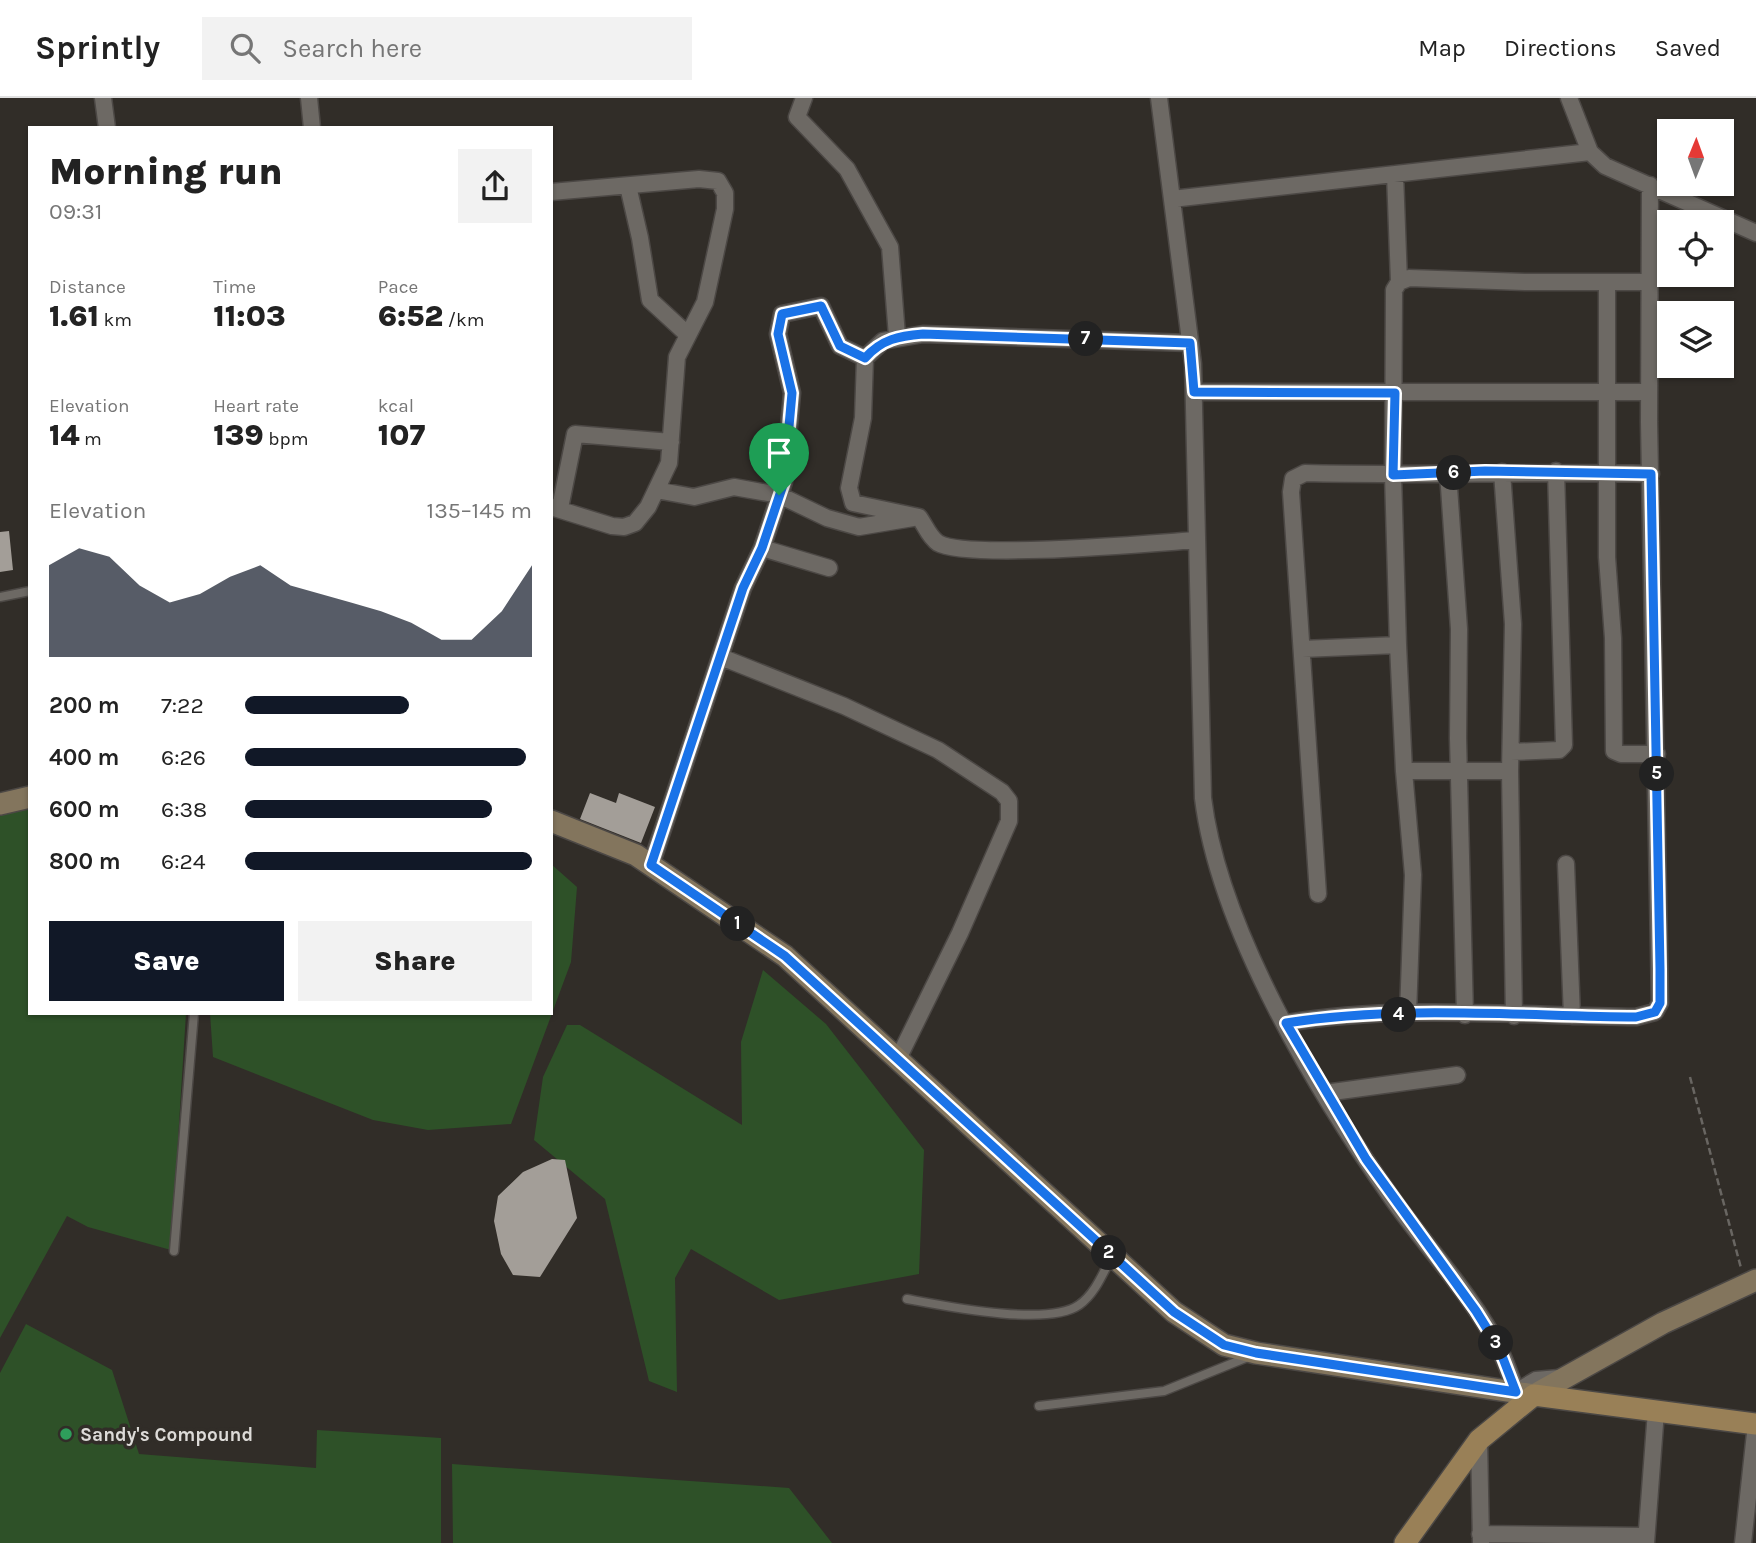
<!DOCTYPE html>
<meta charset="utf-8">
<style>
:root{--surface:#fff;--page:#f2f2f2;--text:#222;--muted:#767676;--line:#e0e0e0;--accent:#111827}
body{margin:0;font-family:Karla,sans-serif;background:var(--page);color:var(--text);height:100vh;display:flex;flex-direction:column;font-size:26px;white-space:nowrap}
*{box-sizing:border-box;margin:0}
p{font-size:23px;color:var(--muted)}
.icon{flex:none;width:38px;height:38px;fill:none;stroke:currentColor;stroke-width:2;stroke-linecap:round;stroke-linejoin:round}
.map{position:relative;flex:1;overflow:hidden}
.details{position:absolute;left:28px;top:28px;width:525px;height:889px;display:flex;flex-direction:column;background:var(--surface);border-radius:0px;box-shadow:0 2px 5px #0004}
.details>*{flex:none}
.needle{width:46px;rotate:1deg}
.fabs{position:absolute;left:1657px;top:21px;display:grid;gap:14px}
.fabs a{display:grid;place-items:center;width:77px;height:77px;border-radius:0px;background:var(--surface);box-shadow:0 2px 5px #0004;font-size:35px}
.pin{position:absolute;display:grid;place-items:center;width:60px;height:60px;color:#fff;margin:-72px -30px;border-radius:50% 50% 50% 0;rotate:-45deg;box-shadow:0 0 7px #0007}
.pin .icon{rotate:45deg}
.km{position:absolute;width:35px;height:35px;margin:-18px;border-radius:50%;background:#222;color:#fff;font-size:19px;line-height:35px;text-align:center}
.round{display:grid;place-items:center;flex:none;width:74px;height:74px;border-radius:0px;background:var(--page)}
.head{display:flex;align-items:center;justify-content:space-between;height:119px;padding:0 21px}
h1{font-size:38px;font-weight:800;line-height:52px}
.stats{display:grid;grid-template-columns:repeat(3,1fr);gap:10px;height:119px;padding:7px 21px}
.stats div{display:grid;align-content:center}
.stats b{font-size:30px;font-weight:800}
.stats small{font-size:19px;font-weight:400}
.stats p{font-size:19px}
.chart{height:196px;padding:14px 21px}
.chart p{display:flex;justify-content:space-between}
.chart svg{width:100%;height:126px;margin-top:7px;fill:var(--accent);opacity:.7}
.action{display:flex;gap:14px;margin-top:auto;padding:14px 21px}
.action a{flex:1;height:80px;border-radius:0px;background:var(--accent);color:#fff;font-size:28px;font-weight:800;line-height:80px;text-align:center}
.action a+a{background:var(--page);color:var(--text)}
ul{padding:0 21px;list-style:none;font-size:23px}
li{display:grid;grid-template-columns:112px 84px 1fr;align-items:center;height:52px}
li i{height:18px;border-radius:9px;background:var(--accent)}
header{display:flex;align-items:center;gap:42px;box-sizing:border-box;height:98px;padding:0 35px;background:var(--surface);border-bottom:2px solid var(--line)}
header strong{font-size:33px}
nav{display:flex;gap:38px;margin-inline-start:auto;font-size:24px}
.search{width:490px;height:63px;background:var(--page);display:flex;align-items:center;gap:18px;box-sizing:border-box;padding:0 24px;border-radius:0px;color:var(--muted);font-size:26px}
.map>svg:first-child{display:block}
.green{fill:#2e5128}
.building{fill:#a39e98}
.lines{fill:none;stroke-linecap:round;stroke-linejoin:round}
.lane-casing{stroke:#4c4845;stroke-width:11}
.street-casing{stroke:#4c4845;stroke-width:19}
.secondary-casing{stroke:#4c4845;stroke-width:24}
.primary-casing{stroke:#4c4845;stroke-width:24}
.path{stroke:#696662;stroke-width:2.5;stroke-dasharray:7 3.5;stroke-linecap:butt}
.lane{stroke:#6d6964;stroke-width:8}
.street{stroke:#6d6964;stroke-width:16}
.secondary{stroke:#83755d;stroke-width:21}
.primary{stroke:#998057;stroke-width:21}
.route-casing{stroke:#fff;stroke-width:14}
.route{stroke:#1a73e8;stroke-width:9}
.leisure-dot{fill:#2e9e5b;stroke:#312d28;stroke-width:2.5}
.labels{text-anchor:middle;stroke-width:7;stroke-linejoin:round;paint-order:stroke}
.poi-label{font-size:19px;font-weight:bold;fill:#dddbd8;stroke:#312d28;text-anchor:start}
</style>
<header>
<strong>Sprintly</strong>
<div class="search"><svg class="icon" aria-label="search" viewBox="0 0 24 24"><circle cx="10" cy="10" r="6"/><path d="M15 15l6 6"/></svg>Search here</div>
<nav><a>Map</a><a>Directions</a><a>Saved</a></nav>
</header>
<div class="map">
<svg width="1756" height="1445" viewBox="0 0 1756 1445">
<rect width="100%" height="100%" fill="#312d28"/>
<!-- green -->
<path class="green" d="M30,699v216h156l-15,237 -83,-23 -21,-11 -67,122v-534z
M551,766l26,23 -6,75 -60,162 -83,6 -55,-10 -160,-63 -3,-44h341z
M763,872l63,54 98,126 -5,124 -140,26 -88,-51 -16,29 2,114 -28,-11 -44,-182 -71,-59 9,-63 24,-52h13l162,100 -1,-83z
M26,1226l86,46 27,84 177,14 1,-38 124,8v105h-441v-170z
M452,1366l337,24 43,55h-379z"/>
<!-- building -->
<path class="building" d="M9,433l4,39 -13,2v-40z
M590,695l26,10 3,-10 36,14 -14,36 -61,-24z
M552,1061l13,1 12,58 -37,59 -27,-2 -12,-21 -7,-33 4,-25 25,-24z"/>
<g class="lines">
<defs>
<path id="lane" d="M0,499l30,-6
M174,1153l20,-238
M907,1201c38,7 141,28 172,6 16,-11 24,-32 33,-49
M1039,1308l125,-15 84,-34"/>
<path id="street" d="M103,0l4,30
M309,0l3,30
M804,0l-7,19 50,52 43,78 7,89
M1159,0l34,266 10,434c16,131 115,296 191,403 34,48 78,94 105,147 7,14 12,29 17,44l20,-12 23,-2
M1569,0l21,54 15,14 151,67
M1395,76l4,108
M628,88l12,52 10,62 38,35
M551,94l148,-13 19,2 7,12v16l-20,93 -28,55 -8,106 -21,44 -13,16 -11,4 -12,-1 -61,-19
M1172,101l418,-47
M1607,184v275l6,81 1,113 7,3h36
M1190,245l-267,-9 -40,7 -18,17 -2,60 -14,70 4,15 66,14c6,8 10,20 19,26 29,17 215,0 259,-3
M1194,294h455
M1448,375l11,156 -1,109 7,277
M656,392l38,7 40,-10 45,8 48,23 32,9 54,-9
M560,410l15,-74 96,8
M762,450l67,20
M1302,551l96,-4
M721,559l123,49 94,44 64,42 7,9v20l-49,112 -63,128
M1511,654l48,-2 5,-5 -8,-274
M1404,673h106l3,-147 -11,-152
M1510,673l4,245
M1566,766l6,152
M651,767l92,-277 19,-40 22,-66 8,-89 -14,-59 4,-20 39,-8 19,40 25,12
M1318,796l-27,-402 2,-13 12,-6c115,3 230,-2 346,1
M1408,916l5,-139 -9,-104 -6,-126 -5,-170 1,-185 5,-8 10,-4 116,4h124
M1286,925c114,-19 235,-7 350,-6l19,-5 5,-9 -11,-581 1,-237
M1325,995l132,-18
M1479,1342l2,102
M1480,1436l166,2
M1646,1445l10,-132
M1743,1445l13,-119"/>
<path id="secondary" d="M0,706l30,-7
M551,723l85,34 149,101 389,356 50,33 32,8 278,42 129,-72 93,-43"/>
<path id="primary" d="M1405,1445l74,-103 55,-45 222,29"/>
</defs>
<!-- lane casing -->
<use href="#lane" class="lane-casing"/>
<!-- street casing -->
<use href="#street" class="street-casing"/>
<!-- secondary casing -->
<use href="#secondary" class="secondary-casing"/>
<!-- primary casing -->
<use href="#primary" class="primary-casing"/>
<!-- path -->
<path class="path" d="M1690,979l51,191"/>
<!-- lane -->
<use href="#lane" class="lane"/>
<!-- street -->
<use href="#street" class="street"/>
<!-- secondary -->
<use href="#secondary" class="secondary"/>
<!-- primary -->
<use href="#primary" class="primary"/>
</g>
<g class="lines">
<defs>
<path id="route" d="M821,208l19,40 25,12c17,-19 34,-22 58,-24l267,9 4,49 201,1 -2,82 92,-4 166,3 9,495v34l-5,9 -19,5c-114,-1 -238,-12 -350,6l80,136 110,152 23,37 17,44 -260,-39 -32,-8 -50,-33 -389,-356 -134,-91 92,-277 19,-40 22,-66 8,-89 -14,-59 4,-20z"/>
</defs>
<!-- route casing -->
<use href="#route" class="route-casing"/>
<!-- route -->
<use href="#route" class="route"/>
</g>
<!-- markers -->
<circle class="leisure-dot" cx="66" cy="1336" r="7"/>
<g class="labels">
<!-- poi labels -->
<g class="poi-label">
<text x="80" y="1343">Sandy's Compound</text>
</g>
</g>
</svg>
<div class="fabs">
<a><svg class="needle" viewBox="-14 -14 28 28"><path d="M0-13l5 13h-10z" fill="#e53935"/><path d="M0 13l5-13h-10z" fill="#767676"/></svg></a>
<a><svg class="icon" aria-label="locate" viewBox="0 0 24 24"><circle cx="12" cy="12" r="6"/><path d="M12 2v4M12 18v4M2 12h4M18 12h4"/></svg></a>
<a><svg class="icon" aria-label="layers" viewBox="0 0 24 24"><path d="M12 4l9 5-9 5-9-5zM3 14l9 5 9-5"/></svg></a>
</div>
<div class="pin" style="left:779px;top:397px;background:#1e9e55"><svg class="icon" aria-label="arrive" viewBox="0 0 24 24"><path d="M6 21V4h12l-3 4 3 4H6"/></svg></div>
<b class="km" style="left:738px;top:826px">1</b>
<b class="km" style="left:1109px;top:1155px">2</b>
<b class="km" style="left:1496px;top:1245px">3</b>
<b class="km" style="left:1399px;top:917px">4</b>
<b class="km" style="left:1657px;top:676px">5</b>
<b class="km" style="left:1454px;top:375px">6</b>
<b class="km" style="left:1086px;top:241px">7</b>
<section class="details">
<div class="head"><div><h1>Morning run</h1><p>09:31</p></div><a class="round"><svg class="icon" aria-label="share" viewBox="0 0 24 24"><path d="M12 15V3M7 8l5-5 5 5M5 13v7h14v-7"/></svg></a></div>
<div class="stats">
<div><p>Distance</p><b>1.61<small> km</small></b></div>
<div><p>Time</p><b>11:03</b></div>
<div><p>Pace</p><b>6:52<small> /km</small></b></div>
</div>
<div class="stats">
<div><p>Elevation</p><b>14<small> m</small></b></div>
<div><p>Heart rate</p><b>139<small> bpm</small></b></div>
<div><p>kcal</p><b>107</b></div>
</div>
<div class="chart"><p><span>Elevation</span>135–145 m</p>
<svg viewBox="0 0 160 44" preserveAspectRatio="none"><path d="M0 44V12L10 6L20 9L30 19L40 25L50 22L60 16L70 12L80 19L90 22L100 25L110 28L120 32L130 38L140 38L150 28L160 12V44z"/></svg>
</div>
<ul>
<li><b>200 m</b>7:22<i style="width:57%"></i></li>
<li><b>400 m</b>6:26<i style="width:98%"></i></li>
<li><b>600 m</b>6:38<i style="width:86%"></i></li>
<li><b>800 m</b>6:24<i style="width:100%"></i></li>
</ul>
<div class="action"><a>Save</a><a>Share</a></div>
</section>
</div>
